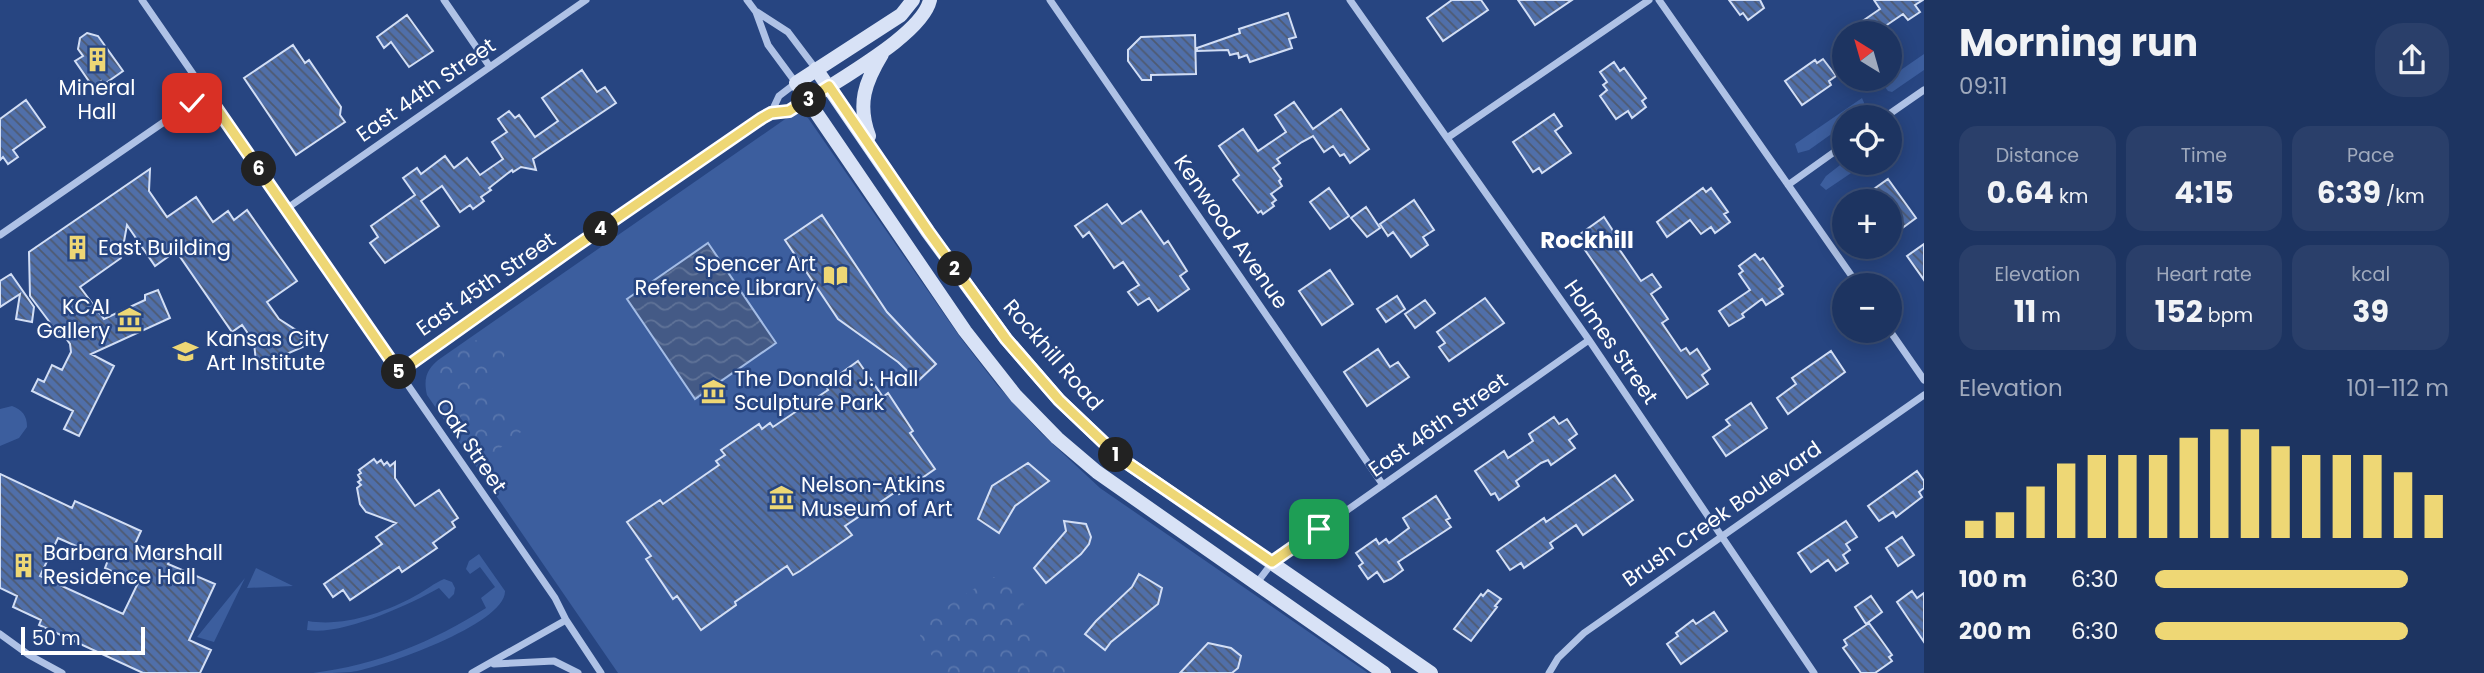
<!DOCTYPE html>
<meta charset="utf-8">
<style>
:root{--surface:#1d3461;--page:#2a3f6a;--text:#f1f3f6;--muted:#a0aabd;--line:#3b4f76;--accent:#eed775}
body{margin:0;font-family:Poppins,sans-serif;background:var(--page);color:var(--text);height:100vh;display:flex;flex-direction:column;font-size:26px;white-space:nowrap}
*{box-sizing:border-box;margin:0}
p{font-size:23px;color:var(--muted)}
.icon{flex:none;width:38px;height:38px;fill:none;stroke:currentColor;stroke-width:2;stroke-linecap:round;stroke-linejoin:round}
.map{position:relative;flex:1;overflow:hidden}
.side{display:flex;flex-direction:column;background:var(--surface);width:560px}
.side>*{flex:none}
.needle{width:46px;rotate:323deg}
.controls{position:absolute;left:1832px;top:21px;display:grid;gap:14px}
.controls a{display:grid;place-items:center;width:70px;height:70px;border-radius:50%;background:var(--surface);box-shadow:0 4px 18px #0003,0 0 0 2px var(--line);font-size:35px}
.scale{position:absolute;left:21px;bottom:18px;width:124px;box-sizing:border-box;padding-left:7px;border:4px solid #fff;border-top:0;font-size:19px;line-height:24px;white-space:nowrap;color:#fff;-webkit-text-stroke:5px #274581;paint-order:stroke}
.pin{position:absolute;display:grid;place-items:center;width:60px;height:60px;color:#fff;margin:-30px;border-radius:14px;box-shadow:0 4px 10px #0006}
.km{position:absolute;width:35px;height:35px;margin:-18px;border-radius:50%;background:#222;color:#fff;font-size:19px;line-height:35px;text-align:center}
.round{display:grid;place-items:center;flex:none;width:74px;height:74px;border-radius:28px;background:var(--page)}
.headline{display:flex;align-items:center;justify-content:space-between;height:119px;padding:0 35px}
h1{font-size:38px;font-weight:700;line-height:52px}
.figures{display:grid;grid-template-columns:repeat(3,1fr);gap:10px;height:119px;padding:7px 35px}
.figures div{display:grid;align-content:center;border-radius:18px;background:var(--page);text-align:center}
.figures b{font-size:30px;font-weight:700}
.figures small{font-size:19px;font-weight:400}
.figures p{font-size:19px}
.chart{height:196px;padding:14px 35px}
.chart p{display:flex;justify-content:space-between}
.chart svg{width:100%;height:126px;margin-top:7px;stroke:var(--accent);stroke-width:6}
ul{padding:0 35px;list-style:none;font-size:23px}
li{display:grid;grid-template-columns:112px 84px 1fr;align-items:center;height:52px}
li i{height:18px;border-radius:9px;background:var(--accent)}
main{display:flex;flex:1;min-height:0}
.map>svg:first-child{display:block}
.green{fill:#3c5e9e}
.forest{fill:url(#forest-crowns)}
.water{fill:url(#water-waves);stroke:#a3bce6;stroke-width:2}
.building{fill:url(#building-back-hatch);stroke:#d2def5;stroke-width:2;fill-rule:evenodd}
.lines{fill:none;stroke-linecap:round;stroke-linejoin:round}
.street{stroke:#afc2e6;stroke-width:7}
.secondary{stroke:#d8e2f6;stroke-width:14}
.route-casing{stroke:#fff;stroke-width:14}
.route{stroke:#eed775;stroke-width:9}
.labels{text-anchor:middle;stroke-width:5;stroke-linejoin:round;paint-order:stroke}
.poi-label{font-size:21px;fill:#fff;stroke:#274581;text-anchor:start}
.street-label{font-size:21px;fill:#fff;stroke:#274581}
.neighbourhood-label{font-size:23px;font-weight:bold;fill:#fff;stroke:#274581}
</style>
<main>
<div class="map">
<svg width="1924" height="673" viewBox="0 0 1924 673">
<defs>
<pattern id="forest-crowns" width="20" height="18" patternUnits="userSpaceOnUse" patternTransform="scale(1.75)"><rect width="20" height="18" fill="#3c5e9e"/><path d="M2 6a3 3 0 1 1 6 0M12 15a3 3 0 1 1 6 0" fill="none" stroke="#5976ad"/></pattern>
<pattern id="water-waves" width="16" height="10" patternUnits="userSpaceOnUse" patternTransform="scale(1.75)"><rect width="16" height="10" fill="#445a86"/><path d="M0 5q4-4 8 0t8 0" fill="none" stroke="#607398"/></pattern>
<pattern id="building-back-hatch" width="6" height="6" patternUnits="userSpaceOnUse" patternTransform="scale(1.75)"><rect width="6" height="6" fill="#506fa9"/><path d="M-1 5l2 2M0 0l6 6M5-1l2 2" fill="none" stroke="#4e5a71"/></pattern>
</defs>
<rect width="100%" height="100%" fill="#274581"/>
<!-- green -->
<path class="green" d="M1924,54v16l-32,22 -4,-1 -6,-8z
M1862,98l5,12 -11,7h-12v8l-35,25 -11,3 -3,-9z
M798,113l10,5 152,219 37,48 44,48 59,55 268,185h-750l-191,-278c-4,-17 0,-27 14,-37l350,-243z
M1844,162l22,1 -40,27 -6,-5 6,-9z
M12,406c10,4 15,9 15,21l-8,11 -19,8v-37z
M479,554l26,37c1,33 -125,77 -154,81 -12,1 -26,1 -38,1 64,-8 119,-31 173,-65l-5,-10 14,-11 -15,-20 -10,7 -4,-5 3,-8z
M256,568l37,18 -46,2z
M245,578l-31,64 -17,-5z
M444,579l8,3 3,6 -1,6 -5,5 -10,-11c-30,17 -98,48 -132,42l1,-9c35,6 76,-8 107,-25 10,-5 19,-13 29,-17z"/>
<!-- forest -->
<path class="forest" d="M474,340l28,5 4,6c-3,12 -13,19 -17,31l13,27 17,17 2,6 -30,23 -4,-1c-21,-27 -42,-53 -54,-85z
M992,577l13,1 10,9 23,45 16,23 10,8 5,10h-125l-23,-33 -2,-11 4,-7z"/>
<!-- water -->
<path class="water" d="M708,243l68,100 -81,56 -68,-100z"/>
<!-- building -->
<path class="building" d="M1452,0h29l7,10 -45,31 -16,-23z
M1518,0h54l-37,25z
M1729,0h31l4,8 -16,12 -5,-7 -3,2z
M1874,0h49l-8,5 5,7 -12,8 -5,-6 -28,19h-30l35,-24z
M1288,13l8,24 -7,2 3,9 -42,14 -3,-7 -8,3 -1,-5 -8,2 -2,-5 -31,1v-3l43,-15 -1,-4z
M407,15l26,36 -24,16 -18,-25 -7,6 -7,-11z
M87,33l11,3 25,35 -20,14 -2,-4 -8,6 -18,-26 8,-5 -5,-7 2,-11z
M1195,35l1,39 -45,1v5h-9l-14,-19v-11l13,-13z
M293,45l12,18 4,-3 32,47 -1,8 5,7 -49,33 -52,-77z
M1823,59l13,17 -7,5 2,4 -29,20 -17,-24 30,-21 2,3z
M1614,62l6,9 4,-3 22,30 -4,3 4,6 -14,11 -4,-7 -12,8 -16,-23 7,-6 -4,-5 4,-3 -7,-10z
M582,70l15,22 8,-5 11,16 -83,56 3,11 -15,-3 -8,5 -1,-2 -23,18 2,2 -10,7 3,4 -11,8 -3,-4 -10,7 -18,-26 -21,15 18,25 -54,37 -15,-20 8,-6 -7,-11 44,-31 -12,-17 14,-10 4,6 24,-18 9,12 13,-10 13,17 23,-16 -11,-17 15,-10 -9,-13 11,-8 6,7 4,-3 16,22 23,-16 -16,-23z
M26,100l19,27 -32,23 5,7 -10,7 -5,-7 -3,3v-41z
M1294,102l19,27 28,-20 28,40 -19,14 -6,-9 -4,2 -7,-10 -9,6 -11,-16 -11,6 -25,17 3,4 -7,5 8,11 -2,2 3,5 -11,8 5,6 -4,3 2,3 -11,8 -2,-3 -3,2 -25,-33 6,-5 -20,-29 24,-17 15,22 28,-19 -11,-17z
M1554,114l8,12 -7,5 16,22 -29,20 -3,-5 -6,4 -20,-30z
M150,169l-1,22 18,26 29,-20 17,25 15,-11 6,9 13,-10 50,71 -30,21 12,17 20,13 6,14 -21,9 -16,15 -12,-7 -2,-21 -12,-17 -10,7 -56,-81 -21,15 -28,-41 -6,33 -41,29 24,32 41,-19v-5l13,-5 12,28 -79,36 23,12 -35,70 -15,-7 9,-18 -41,-20 6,-12 6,3 8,-17 10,5 9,-18 -1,-8 -10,-14 -3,2 -27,-36 -1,-44z
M1888,179l28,39 -26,19v-36h-33z
M1329,188l20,28 -19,13 -20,-27z
M1703,188l3,4 5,-4 17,24 -4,2 6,8 -15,11 -4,-6 -10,7 -11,-14 -23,17 -10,-15z
M1414,200l20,30 -11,7 5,8 -17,12 -18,-25 -5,4 -8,-12z
M1107,204l15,20 19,-13 23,33 4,-3 19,30 -7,5 9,13 -31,22 -9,-13 -11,7 -10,-13 11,-7 -16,-23 -9,6 -25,-36 -6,5 -8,-11z
M1366,207l14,21 -13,9 -16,-19z
M822,215l65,97 49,52 -18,17 -20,-19 -60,-43 -53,-79z
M1604,217l15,23 -4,3 26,38 11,-7 9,13 -10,7 17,25 -6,4 19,28 5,-3 4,6 7,-5 13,20 -8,6 6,9 -21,14 -111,-161z
M1924,244v36l-17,-24z
M1755,254l5,6 3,-2 20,28 -4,3 4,5 -17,11 -4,-6 -20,15 2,3 -15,9 -10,-15 31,-21 -11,-16 4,-3 -4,-5z
M1330,270l23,34 -31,21 -23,-34z
M11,274l23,33 -2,15 -16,-3 4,-25 -20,13v-26z
M1397,296l8,13 -19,13 -9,-13z
M1485,298l19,25 -55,38 -10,-14 6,-4 -8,-11z
M1425,300l10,13 -20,15 -10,-14z
M1378,349l12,18 8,-5 11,15 -42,29 -23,-34z
M1831,351l14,21 -57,42 -11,-16 19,-14 -4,-6z
M858,361l25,36 5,-4 25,38 -3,2 25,36 -36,25 -2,-3 -52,35 7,9 -52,36 -7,4 -6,-9 -52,36 1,3 -35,25 -24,-34 -4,3 -27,-40 5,-3 -24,-34 33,-22 3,4 56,-39 -3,-4 9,-6 -4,-5 38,-26 3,5 8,-6 3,4 55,-37 -3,-5z
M1751,403l16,25 -41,28 -13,-19 17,-12 -4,-5z
M1554,417l5,7 8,-5 10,15 -8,6 6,8 -24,17 -3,-5 -7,3 -25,18 3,5 -20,14 -4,-7 -4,2 -16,-24 29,-20 4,7 25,-17 -4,-7z
M374,459l3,4 4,-3 3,5 3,-3 3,4 5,-4v16l20,28 24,-16 19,28 -6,4 3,5 -22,16 4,5 -35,24 -3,-5 -49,33 -7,-10 -10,7 -9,-13 58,-40 -6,-7 20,-14 -30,-11 -6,-8 -3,-16 4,-3 -3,-3 3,-2 -3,-5 3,-2 -2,-3z
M1028,463l21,18 -34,25 -16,27 -21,-14 3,-7 11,-26z
M1917,471l7,10v7l-5,4 3,5 -26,20 -3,-5 -14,9 -11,-15z
M0,474l72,34 3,-7 66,30 -6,13 35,15 -2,5 47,20 -26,56 22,10 -11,23h-57l-104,-48 2,-5 -28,-13 4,-11 -17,-8zM58,538l50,22 -3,8 33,15 -15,31 -83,-38z
M1615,475l18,25 -50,35 -7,-10 -26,18 3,5 -29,20 -3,-5 -11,7 -13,-19 47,-33 2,4z
M1436,496l14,22 -4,2 5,7 -53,35 5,8 -12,9 -7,3 -7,-10 -9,7 -9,-13 4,-3 -7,-10 20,-14 3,5 7,-5 3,4 20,-15 -6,-10z
M1064,521l22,3 5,13 -2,7 -8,10 -35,29 -12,-15 32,-37z
M1846,521l11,16 -11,7 4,6 -7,5 5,8 -12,8 -8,-11 -17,12 -13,-19z
M1902,537l12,18 -16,11 -12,-18z
M1139,574l23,14 -4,16 -47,38 -6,8 -20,-16 11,-13 36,-34z
M1488,590l13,9 -6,7 2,1 -26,34 -17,-12 27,-35 2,2z
M1912,591l5,7 7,-5v49l-27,-40z
M1871,596l11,16 -16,12 -11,-17z
M1714,612l13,19 -46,33 -14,-20 11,-8 -2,-3 17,-13 3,4z
M1869,623l23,32 -3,2 3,4 -17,12h-14l-18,-25 4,-3 -3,-5z
M1208,643l23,5 10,8 -3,12 -6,5h-52z"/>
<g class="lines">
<!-- street -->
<path class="street" d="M142,0l413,598 11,22 35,53
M444,0l46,67
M747,0l9,12 12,33 28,38 -17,13 -8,17
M1050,0l333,485
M1350,0l239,340 225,333
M1659,0l199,285
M757,12l31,20 28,37
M1885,117l39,-27
M1447,138l202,-138
M1788,185l56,-40
M286,209l300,-209
M0,235l206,-142
M1890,331l34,49
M399,372l177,-126 186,-128 9,-5 18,-2 19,-10
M1256,584l16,-21 317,-223
M0,634l29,21 33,18
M494,664l60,-3 24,12
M472,673l94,-53
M1549,673l9,-15 26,-25 340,-238"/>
<!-- secondary -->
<path class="secondary" d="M913,0l-12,15 -105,68 169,248 51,65 41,42 40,34 287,201
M816,69l111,162 79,108 53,61 61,58 311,215
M808,101c30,-22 114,-66 122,-101
M869,136c-12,-32 -4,-54 13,-82"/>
</g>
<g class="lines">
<defs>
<path id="route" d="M192,103l14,-10 193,279 177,-126 186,-128 9,-5 18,-2 40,-25 99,145 78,108 53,61 61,58 152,104 47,-33"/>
</defs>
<!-- route casing -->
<use href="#route" class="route-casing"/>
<!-- route -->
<use href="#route" class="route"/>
</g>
<!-- icons -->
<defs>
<symbol id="building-bare" viewBox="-9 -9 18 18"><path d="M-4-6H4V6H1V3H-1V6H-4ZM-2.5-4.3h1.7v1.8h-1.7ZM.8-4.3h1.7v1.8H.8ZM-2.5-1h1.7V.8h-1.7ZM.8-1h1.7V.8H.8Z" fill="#eed775" stroke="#274581" stroke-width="2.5" paint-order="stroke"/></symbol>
<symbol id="library-bare" viewBox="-9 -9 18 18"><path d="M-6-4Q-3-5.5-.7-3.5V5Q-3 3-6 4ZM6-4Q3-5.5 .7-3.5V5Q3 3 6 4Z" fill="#eed775" stroke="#274581" stroke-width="2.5" paint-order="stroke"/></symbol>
<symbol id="museum-bare" viewBox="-9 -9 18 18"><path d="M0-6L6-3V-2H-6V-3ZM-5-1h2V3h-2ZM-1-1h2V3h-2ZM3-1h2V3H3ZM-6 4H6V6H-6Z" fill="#eed775" stroke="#274581" stroke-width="2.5" paint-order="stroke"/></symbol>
<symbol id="university-bare" viewBox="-9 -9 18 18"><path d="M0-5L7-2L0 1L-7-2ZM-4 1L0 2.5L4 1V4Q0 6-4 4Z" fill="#eed775" stroke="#274581" stroke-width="2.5" paint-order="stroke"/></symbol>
</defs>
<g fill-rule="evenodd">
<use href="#building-bare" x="80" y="42" width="35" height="35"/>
<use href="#building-bare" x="60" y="230" width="35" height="35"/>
<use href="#library-bare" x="818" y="258" width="35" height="35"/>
<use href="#museum-bare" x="112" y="302" width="35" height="35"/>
<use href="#university-bare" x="168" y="334" width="35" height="35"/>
<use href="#museum-bare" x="696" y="374" width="35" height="35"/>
<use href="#museum-bare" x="764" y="480" width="35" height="35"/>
<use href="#building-bare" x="6" y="548" width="35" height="35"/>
</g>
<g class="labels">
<!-- poi labels -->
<g class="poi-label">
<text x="97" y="95" text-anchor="middle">Mineral<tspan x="97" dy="24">Hall</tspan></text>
<text x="98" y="255">East Building</text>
<text x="816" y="271" text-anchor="end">Spencer Art<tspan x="816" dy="24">Reference Library</tspan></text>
<text x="110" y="314" text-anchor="end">KCAI<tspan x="110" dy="24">Gallery</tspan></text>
<text x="206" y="346">Kansas City<tspan x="206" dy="24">Art Institute</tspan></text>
<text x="734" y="386">The Donald J. Hall<tspan x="734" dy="24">Sculpture Park</tspan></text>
<text x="801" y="492">Nelson-Atkins<tspan x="801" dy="24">Museum of Art</tspan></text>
<text x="43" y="560">Barbara Marshall<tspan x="43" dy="24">Residence Hall</tspan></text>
</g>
<!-- street labels -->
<g class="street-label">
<text transform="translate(426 90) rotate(-35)" y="7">East 44th Street</text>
<text transform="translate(1231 232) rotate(55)" y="7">Kenwood Avenue</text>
<text transform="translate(486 284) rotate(-35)" y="7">East 45th Street</text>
<text transform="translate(1611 342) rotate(55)" y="7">Holmes Street</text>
<text transform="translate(1053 355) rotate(49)" y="7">Rockhill Road</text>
<text transform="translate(1438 425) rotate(-35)" y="7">East 46th Street</text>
<text transform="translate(471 446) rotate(56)" y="7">Oak Street</text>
<text transform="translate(1722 514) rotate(-35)" y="7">Brush Creek Boulevard</text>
</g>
<!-- neighbourhood labels -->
<g class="neighbourhood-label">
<text x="1587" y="248">Rockhill</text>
</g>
</g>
</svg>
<div class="controls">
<a><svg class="needle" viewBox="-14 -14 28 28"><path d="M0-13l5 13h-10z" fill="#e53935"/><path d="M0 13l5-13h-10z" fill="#a0aabd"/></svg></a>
<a><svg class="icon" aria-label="locate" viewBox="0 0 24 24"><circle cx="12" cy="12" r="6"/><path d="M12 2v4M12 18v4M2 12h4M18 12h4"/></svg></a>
<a>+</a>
<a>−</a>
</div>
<div class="scale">50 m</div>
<div class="pin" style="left:1319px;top:529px;background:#1e9e55"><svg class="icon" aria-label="arrive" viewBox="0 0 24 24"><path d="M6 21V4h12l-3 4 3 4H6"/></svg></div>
<div class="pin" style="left:192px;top:103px;background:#d93025"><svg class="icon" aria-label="check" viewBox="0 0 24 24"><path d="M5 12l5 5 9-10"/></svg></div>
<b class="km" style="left:1116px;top:455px">1</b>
<b class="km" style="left:955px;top:269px">2</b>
<b class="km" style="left:809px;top:100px">3</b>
<b class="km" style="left:601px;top:229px">4</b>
<b class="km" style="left:399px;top:372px">5</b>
<b class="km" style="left:259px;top:169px">6</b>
</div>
<section class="side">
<div class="headline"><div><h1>Morning run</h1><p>09:11</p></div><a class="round"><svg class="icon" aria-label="share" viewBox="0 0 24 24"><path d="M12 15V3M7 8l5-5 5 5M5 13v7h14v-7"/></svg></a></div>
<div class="figures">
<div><p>Distance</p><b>0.64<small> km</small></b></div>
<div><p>Time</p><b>4:15</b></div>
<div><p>Pace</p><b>6:39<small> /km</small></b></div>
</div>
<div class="figures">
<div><p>Elevation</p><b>11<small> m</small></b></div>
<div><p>Heart rate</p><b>152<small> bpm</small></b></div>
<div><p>kcal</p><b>39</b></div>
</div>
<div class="chart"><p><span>Elevation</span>101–112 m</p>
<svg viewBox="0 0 160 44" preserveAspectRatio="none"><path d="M5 44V38M15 44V35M25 44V26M35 44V18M45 44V15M55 44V15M65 44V15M75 44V9M85 44V6M95 44V6M105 44V12M115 44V15M125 44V15M135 44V15M145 44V21M155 44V29"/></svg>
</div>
<ul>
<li><b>100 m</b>6:30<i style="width:86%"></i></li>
<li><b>200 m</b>6:30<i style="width:86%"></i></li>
</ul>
</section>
</main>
